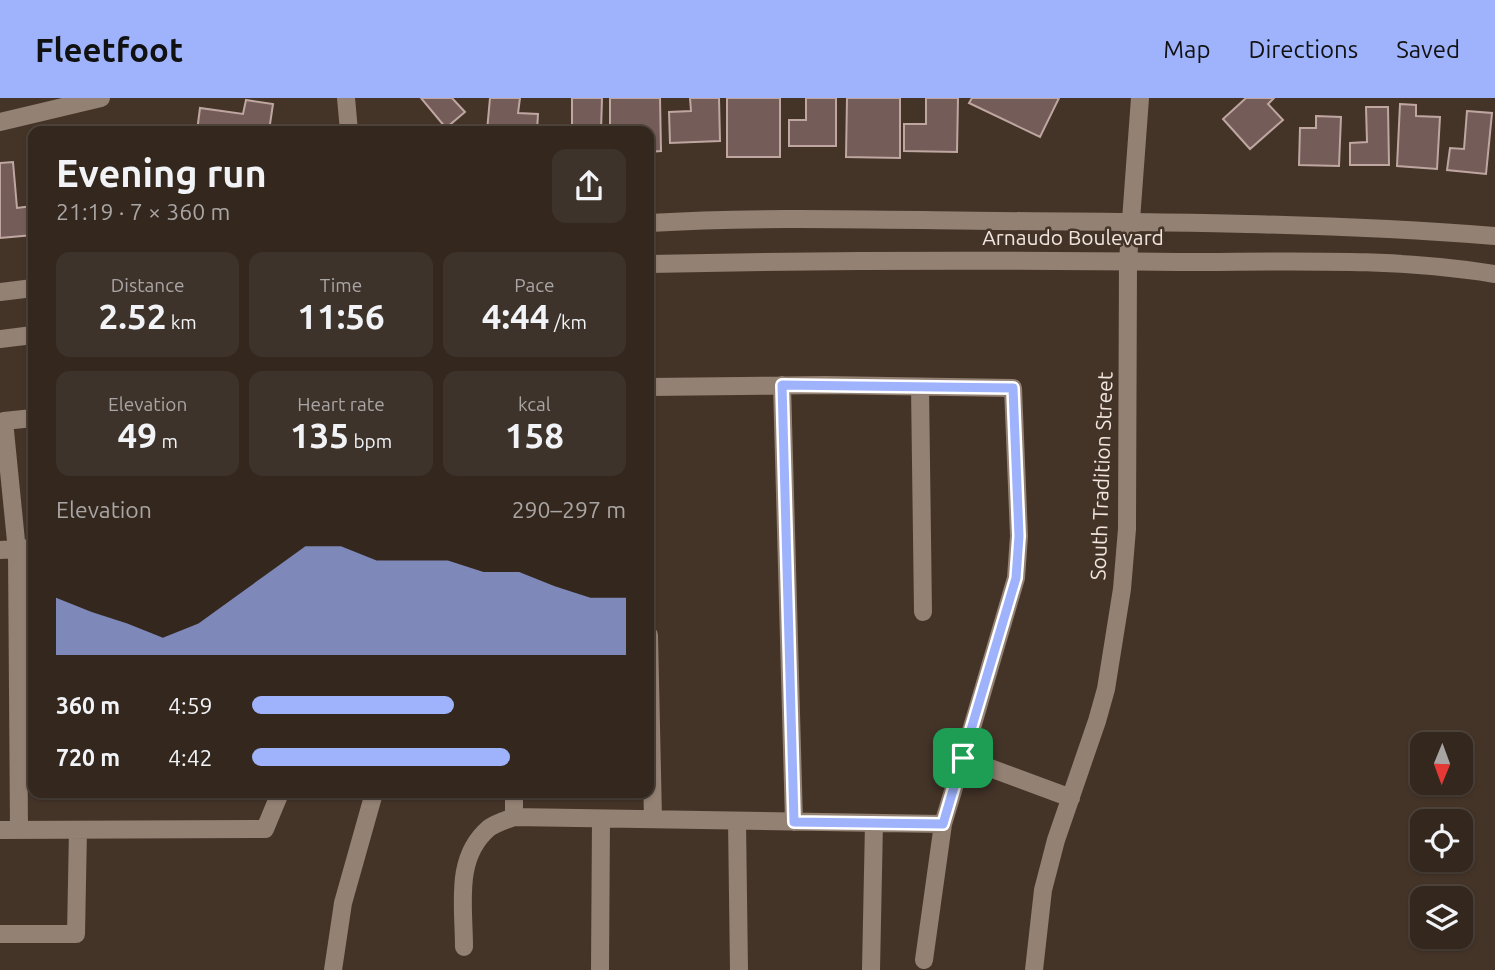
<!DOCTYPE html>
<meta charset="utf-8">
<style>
:root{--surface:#33271e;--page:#3e332b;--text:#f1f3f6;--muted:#a9a5a4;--line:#4e443c;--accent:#9fb3fd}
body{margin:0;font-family:Ubuntu,sans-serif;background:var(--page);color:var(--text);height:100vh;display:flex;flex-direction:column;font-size:26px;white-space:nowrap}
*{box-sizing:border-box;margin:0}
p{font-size:23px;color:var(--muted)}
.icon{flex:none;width:38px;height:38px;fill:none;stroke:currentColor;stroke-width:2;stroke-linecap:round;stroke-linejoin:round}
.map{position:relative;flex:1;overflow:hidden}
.details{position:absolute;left:28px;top:28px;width:626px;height:672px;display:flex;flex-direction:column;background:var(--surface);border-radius:14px;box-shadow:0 2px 5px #0004,0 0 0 2px var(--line)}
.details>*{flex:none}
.needle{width:46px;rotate:181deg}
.controls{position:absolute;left:1410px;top:634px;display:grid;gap:14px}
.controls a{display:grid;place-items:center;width:63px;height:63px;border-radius:14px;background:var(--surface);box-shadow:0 2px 5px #0004,0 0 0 2px var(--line);font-size:35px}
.pin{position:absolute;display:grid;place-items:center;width:60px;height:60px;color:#fff;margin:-30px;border-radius:14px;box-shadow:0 4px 10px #0006}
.round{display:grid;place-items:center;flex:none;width:74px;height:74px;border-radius:14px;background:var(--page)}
.head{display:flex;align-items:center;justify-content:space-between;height:119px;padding:0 28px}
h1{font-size:38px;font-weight:700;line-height:52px}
.metrics{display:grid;grid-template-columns:repeat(3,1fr);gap:10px;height:119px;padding:7px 28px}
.metrics div{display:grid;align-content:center;border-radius:14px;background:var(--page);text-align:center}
.metrics b{font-size:35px;font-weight:700}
.metrics small{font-size:19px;font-weight:400}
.metrics p{font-size:19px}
.chart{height:196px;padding:14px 28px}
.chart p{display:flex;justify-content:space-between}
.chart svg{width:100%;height:126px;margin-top:7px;fill:var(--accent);opacity:.7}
ul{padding:0 28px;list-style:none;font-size:23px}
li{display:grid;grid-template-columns:112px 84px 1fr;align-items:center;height:52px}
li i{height:18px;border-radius:9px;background:var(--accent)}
header{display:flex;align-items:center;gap:42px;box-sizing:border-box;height:98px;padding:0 35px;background:var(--accent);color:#111}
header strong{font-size:33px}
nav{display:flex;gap:38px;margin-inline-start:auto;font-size:24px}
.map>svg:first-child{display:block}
.building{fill:#745d59;stroke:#bfa6a1;stroke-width:2}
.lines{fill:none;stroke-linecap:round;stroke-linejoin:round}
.minor{stroke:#938173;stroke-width:18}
.tertiary{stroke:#938173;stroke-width:18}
.route-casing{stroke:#fff;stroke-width:14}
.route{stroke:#9fb3fd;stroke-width:9}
.labels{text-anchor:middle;stroke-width:5;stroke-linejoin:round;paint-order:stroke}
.street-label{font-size:21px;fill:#f0e6df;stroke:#443428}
</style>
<header>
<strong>Fleetfoot</strong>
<nav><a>Map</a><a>Directions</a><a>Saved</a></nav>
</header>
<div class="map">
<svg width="1495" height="872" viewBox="0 0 1495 872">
<rect width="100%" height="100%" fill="#443428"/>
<!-- building -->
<path class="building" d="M421,0h31l13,14 -19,16z
M490,0h30l-2,15 20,1 -1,17h-50z
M572,0h30l-1,33h-50v-2h21z
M610,0h50l1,53 -12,1v-21h-39z
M690,0h29l1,43 -50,2 -1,-31 22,-1z
M727,0h53v59h-53z
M806,0h30v48h-47v-26h17z
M847,0h53v60l-54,-1z
M926,0h32l-1,54 -53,-1v-27h22z
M972,0h87l-19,39 -71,-34z
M1246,0h28l-6,6 15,16 -33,29 -27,-30z
M246,2l27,4 -4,27h-72l3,-23 43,6z
M1400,6l16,1v11l24,1 -3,52 -40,-3z
M1366,9h22l1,58h-39v-22l17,-1z
M1467,13l25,2 -6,61 -39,-4 3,-22 14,1z
M1316,18l25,1 -2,49 -40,-1 1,-37h16z
M13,64l4,46 16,-2v29l-33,3v-75z"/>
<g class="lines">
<!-- minor -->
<path class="minor" d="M346,0l3,33
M0,24l101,-24
M782,287l12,437
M649,289l176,-2 188,3 6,148 -3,42 -53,180
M920,289l3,225
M0,452l33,-2
M649,537l4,184
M514,695v24l429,7
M737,723l2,149
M0,732l265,-1 15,-36
M19,732l-2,-279 -13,-130 29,-3
M0,836h76l2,-104
M464,849c0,-42 -10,-89 25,-119 7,-5 17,-8 25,-11
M924,862l19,-136 20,-66 108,40
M333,872l10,-67 31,-110
M600,872l1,-151
M871,872l3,-147
M1034,872l9,-80 13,-50 41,-119 9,-32 16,-100 5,-60 1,-268 12,-163"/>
<!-- tertiary -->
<path class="tertiary" d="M649,125c116,-7 233,-3 349,-2 166,1 332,2 497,15
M649,166c177,-4 353,-4 529,-2 105,0 213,-5 317,12
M0,194l33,-4
M0,241l33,-4"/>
</g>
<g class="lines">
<defs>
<path id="route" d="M782,287l231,3 6,148 -3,42 -73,246 -149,-2z"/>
</defs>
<!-- route casing -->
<use href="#route" class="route-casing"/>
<!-- route -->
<use href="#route" class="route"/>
</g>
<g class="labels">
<!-- street labels -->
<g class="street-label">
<text x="1073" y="147">Arnaudo Boulevard</text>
<text transform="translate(1102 378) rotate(-88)" y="7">South Tradition Street</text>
</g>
</g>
</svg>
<div class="controls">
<a><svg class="needle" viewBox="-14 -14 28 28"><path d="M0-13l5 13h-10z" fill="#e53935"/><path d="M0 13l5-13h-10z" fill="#a9a5a4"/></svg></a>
<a><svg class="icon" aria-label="locate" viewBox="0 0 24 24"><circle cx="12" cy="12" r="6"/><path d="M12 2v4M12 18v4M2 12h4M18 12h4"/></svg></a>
<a><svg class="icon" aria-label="layers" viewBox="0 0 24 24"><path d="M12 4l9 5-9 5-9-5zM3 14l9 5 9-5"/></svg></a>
</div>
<div class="pin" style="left:963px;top:660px;background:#1e9e55"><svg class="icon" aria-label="arrive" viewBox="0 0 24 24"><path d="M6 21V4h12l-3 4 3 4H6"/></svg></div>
<section class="details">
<div class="head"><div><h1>Evening run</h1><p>21:19 · 7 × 360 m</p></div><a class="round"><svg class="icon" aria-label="share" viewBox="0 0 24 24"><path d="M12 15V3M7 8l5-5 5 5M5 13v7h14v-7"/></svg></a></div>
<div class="metrics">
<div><p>Distance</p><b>2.52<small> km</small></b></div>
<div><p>Time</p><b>11:56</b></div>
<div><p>Pace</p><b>4:44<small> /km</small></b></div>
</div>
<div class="metrics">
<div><p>Elevation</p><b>49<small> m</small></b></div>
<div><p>Heart rate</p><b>135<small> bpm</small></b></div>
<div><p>kcal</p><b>158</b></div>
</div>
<div class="chart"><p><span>Elevation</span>290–297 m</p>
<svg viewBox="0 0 160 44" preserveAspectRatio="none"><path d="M0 44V24L10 29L20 33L30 38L40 33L50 24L60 15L70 6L80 6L90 11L100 11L110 11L120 15L130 15L140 20L150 24L160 24V44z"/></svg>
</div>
<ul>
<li><b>360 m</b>4:59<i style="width:54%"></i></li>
<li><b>720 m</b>4:42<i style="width:69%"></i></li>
</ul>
</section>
</div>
